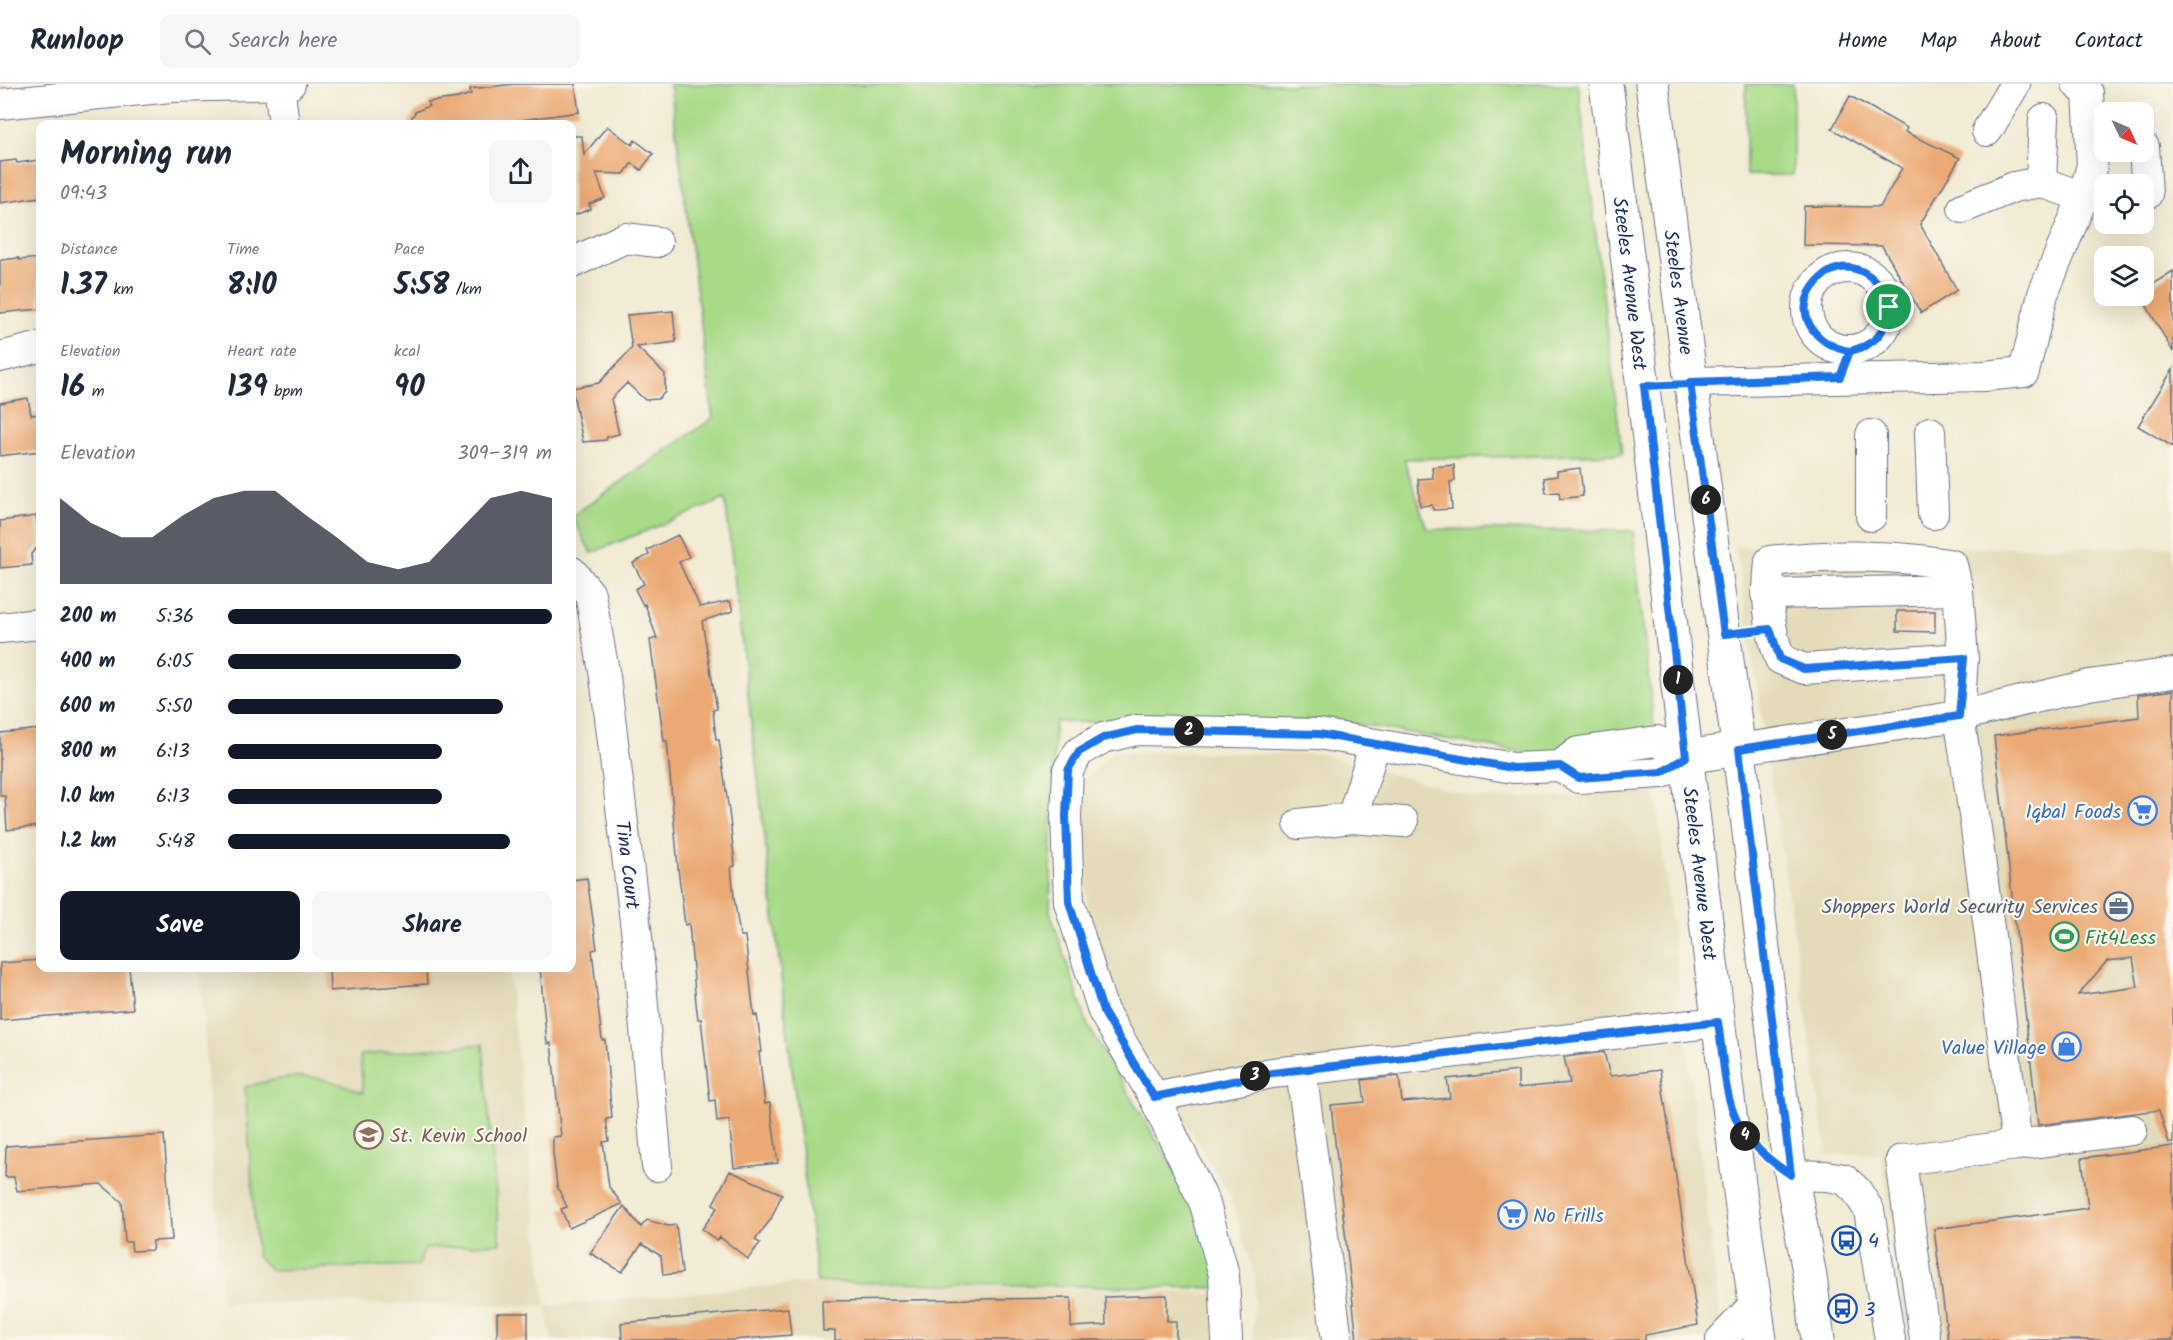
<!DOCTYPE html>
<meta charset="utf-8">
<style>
:root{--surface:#fff;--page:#f6f6f7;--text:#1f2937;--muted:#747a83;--line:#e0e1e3;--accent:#111827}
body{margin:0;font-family:Kalam,sans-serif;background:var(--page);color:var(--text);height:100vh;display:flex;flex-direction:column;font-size:22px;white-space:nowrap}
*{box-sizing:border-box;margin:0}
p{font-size:20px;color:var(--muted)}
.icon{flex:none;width:33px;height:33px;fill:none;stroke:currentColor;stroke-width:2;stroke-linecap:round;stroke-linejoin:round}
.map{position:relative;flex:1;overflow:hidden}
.drawer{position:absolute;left:36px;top:36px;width:540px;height:852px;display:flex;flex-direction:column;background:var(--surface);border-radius:12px;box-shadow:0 6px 24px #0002}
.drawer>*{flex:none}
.needle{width:39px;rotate:134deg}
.tools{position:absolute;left:2094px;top:18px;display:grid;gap:12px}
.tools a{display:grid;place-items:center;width:60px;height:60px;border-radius:12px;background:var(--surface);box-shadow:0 6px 24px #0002;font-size:30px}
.pin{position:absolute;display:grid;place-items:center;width:51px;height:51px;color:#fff;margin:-26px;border:3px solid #fff;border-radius:50%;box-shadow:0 2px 6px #0007}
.km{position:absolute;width:30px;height:30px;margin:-15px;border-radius:50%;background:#222;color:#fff;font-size:16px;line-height:30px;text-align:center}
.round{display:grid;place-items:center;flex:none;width:63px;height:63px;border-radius:12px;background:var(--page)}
.headline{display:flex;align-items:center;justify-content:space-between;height:102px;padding:0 24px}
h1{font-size:33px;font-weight:600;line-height:45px}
.stats{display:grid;grid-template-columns:repeat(3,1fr);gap:9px;height:102px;padding:6px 24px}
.stats div{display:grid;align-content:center}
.stats b{font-size:30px;font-weight:600}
.stats small{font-size:16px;font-weight:400}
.stats p{font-size:16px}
.chart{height:168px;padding:12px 24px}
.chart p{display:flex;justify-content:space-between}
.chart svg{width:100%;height:108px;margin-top:6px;fill:var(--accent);opacity:.7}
.action{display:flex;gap:12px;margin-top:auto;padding:12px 24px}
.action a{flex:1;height:69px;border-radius:12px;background:var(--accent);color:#fff;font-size:24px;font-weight:600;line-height:69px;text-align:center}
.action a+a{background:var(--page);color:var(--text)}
ul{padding:0 24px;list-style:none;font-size:20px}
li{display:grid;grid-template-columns:96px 72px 1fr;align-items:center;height:45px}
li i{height:15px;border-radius:8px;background:var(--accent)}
header{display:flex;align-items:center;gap:36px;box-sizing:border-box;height:84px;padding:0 30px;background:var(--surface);border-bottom:2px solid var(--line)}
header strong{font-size:28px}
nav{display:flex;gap:33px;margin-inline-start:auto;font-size:21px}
.search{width:420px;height:54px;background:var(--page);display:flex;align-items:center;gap:15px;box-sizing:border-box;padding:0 21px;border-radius:12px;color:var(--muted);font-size:22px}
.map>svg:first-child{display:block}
.built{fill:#e4dbba}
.green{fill:#a8da88;stroke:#628473;stroke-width:1.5}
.building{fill:#eba973;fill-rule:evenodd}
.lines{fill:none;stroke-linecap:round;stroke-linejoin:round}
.minor-casing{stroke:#667187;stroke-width:32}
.major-casing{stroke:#667187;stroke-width:35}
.minor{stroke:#fff;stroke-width:30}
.major{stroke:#fff;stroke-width:33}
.route-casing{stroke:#fff;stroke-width:12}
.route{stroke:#1a73e8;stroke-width:8}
.labels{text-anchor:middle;stroke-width:4.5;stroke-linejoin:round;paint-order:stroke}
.street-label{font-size:20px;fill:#1b2f5e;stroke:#fbf7ec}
.shop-label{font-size:20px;fill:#366cbe;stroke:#fbf7ec;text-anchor:end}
.service-label{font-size:20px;fill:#4e5e75;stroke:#fbf7ec;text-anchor:end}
.leisure-label{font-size:20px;fill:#27864d;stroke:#fbf7ec;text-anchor:start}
.education-label{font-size:20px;fill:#785e54;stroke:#fbf7ec;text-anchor:start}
.transit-label{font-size:20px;fill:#164399;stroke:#fbf7ec;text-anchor:start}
</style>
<header>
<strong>Runloop</strong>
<div class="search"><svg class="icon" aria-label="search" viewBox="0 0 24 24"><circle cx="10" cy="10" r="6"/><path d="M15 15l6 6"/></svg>Search here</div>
<nav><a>Home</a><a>Map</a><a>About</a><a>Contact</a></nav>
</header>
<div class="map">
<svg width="2173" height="1256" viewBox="0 0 2173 1256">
<rect width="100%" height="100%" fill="#fbf7ec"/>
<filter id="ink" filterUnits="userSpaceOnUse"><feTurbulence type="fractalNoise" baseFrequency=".0167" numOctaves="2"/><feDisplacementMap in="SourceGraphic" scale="12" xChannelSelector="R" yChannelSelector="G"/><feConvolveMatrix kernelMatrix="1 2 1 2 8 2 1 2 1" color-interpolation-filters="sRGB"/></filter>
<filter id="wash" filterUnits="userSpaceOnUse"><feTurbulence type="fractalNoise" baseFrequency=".008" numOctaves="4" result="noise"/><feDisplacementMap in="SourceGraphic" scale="24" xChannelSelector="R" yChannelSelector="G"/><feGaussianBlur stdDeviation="1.35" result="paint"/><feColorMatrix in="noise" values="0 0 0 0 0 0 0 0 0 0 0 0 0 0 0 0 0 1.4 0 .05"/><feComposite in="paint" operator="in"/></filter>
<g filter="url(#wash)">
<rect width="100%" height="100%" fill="#f1ebd3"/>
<!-- built -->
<path class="built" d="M1736,463h437v793h-264l-7,-29 -21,-157 -54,1z
M1112,668l210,2 155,44 94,-1 83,-14 69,557h-470l2,-63 -26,-83 -90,-147 -34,-70 -18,-75 -6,-118z
M200,884h308l38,338 271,-24 399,11 1,47h-665l-6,-34 -324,-4z"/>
<!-- green -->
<path class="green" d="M670,0h908l44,370 -218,5 23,70 206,2 23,216 -111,9 -205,-35 -285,1 -5,190 38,114 117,194 16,68 -404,-6 -92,-783 -134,54 -19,-37 141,-98z
M1746,0h47v91h-47z
M483,960l17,199 -76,6 -5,16 -148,5 -14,-14 -12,-169c50,-13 69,-16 118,6l-3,-38z"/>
<g id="blocks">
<!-- building -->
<path class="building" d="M514,0h61l4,28 -88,12h-83l7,-12 14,-6 -1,-4 30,-4 13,-4 -1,-5z
M1850,12l57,32 -2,4 55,26 -40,66 37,66 -36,23 -39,-67 -79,-1 1,-39 76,1 22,-39 -70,-39z
M607,42l25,19 3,-5 18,14 -12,16 -9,-7 -8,11 -28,-1 9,25 -16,6 2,5 -19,7v-80h10l2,19z
M16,76l1,3 23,-3v37l-40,6v-41z
M19,174v2l21,-2v51l-40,4v-53z
M2173,187v81l-32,-56h3v-6z
M673,227l3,31 -39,5 28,27v18l-7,7 -13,1 -18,-17 -16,16 8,35 -12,3 -1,3 -23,2 -11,-54 27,-5 33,-35 -5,-33z
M2173,285v78l-35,-21z
M28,314l3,17 9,-1v37l-40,5v-53z
M1454,381l1,16 -5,1 2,27 -19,1 -1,-5 -12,1 -2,-27 15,-1 -1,-11z
M1580,384l3,28 -23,3 -1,-7 -13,1 -2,-15 13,-2v-5z
M36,432l4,28 -9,10 1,11 -32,3v-47z
M678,451l11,22 -10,5 21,45 30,-6 3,10 -31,10 15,88 -4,1 3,30h3l11,79 5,47 -4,1 3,30 6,39h5l9,80 3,-1 5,37h-3l6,52 5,-1 8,60 -44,5 -5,-48 -12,2 -2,-22 -5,1 -9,-82h-3l-2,-16 -7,-79 -4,1 -7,-57 -11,-127h-3l-14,-101 7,-2 -12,-34 -2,1 -8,-16 9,-5 -11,-21 16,-8 -2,-5z
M1897,527h38v21l-38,-1z
M2173,606v453h-4l-10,-33 -121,15 -44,-389 145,-19 -1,-22zM2133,874l5,29 -60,8 29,-34z
M40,645v97l-33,4 -2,-34h-5v-63z
M587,794l10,71 -5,1 5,46 5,44h3l7,78 -6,1 3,22 -6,1 6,45 13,17 -53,24 -8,-19 6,-2 -10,-21 -4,-33v-16l8,-1 -10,-93 -4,1 -7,-76h32v-88z
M40,876v8h89l4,41 -133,11v-57z
M329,884h97l1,16 -97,7z
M1604,968l6,24 50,-6 38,255 -53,10v5h-288l-26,-235 34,-3 -3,-22 37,-4 3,26 48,-4 -3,-19 71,-8v17l52,-5 -6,-26z
M164,1051l8,105 -19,1 -1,9 -20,1 -1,-9h-6l-3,-40 -21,-18 -84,7 -3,-14h-9l1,-31z
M2173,1062v194h-225l-14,-111 154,-21 -6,-50z
M730,1087l52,23 -11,25 -16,21 5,3 -12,16 -28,-22 -3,4 -15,-12 16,-22 -5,-3z
M624,1122l17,21 6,-7 21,6 8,-1 6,48 -19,2 -2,-19 -19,-12 -20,28 -32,-19z
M1167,1211v26h9v19h-341v-9h-12l-1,-30 249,-3v29l35,-2 -1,-28z
M788,1224l3,27 -58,5h-111l-1,-17z
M497,1229h31v27h-31z"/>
</g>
</g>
<g filter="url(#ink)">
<use href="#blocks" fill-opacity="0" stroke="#667187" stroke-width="1.5"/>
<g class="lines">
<defs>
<g id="minor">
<path d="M279,2l5,38"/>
<path d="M0,20l171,-17 119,-3"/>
<path d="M1987,47l28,-47"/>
<path d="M2144,63l3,47"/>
<path d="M2041,98l3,-63"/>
<path d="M1963,124l51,-21 27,-5 42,15 9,-32 -4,-72 -11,-9"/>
<path d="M572,179l53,-25 32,4"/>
<circle cx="1848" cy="225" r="41"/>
<path d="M0,273l40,-10"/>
<path d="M1690,298l294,-6 40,-4 19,-78 40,-97 21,-1"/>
<path d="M1930,348l3,82"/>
<path d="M1871,351v81"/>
<path id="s1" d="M572,488l18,22 15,83 32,260 20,229"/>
<path d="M1766,510l192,-4"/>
<path d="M0,544l40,-4"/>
<path d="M1739,665l220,-33 130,-31 84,-12"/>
<path d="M1352,734l23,-74"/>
<path d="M1299,740l53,-6 51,4"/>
<path d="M1301,986l417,-48"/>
<path d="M1154,1013l118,-24 29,-3 36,270"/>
<path d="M2017,1061l115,-15"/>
<path d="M1791,1091l35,1 18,3 12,11 13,20 21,130"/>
<path d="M1227,1256l-3,-65 -19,-71 -51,-107 -51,-86 -34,-109 -3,-86 2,-46 11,-18 24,-14 34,-8 182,4 194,34 47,-2 19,12 83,-5 24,-16 -29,-16 -79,11 -18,14"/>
<path d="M1721,1256l34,-36"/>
<path d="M1925,1256l-24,-180 116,-15 -41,-317 -17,-112 4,-58 -5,-68 -6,-25c-52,-11 -129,-10 -182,-4 -4,36 -2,64 10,98l24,10 159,-11"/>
</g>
<g id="major">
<path id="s2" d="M1606,0c53,419 96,838 154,1256"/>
<path id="s3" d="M1652,0l92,707 44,365 22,121 8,63"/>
<path d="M1686,673l53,-8"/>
</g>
</defs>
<!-- minor casing -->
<use href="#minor" class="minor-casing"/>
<!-- major casing -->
<use href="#major" class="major-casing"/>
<!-- minor -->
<use href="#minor" class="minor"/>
<!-- major -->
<use href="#major" class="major"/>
</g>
</g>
<g class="lines" filter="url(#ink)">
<defs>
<path id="route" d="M1889,223c-3,26 -14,38 -39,44l-10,26 -196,9 42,371 -24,15 -83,6 -19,-12 -47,2 -194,-34 -182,-4 -34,8 -24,14 -11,18 -2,46 3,86 34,109 51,86 118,-24 446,-51c11,76 3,107 73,153l-52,-426 220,-33 5,-58 -160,11 -24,-10 -10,-30 -46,5 -34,-252 150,-5 10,-26c-35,-5 -60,-39 -33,-69 27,-30 64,-9 72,25"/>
</defs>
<!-- route casing -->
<use href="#route" class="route-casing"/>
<!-- route -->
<use href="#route" class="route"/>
</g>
<!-- icons -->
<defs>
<symbol id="supermarket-ring" viewBox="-11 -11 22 22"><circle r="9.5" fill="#fbf7ec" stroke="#3f7fe0" stroke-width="1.5"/><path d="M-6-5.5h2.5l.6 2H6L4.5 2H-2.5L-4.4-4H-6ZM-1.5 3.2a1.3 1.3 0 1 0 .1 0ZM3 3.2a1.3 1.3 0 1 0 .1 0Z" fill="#3f7fe0"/></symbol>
<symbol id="office-ring" viewBox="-11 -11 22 22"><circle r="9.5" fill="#fbf7ec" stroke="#5c6f8a" stroke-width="1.5"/><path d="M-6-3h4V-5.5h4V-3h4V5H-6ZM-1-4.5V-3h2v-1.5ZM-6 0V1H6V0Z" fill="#5c6f8a"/></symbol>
<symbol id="stadium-ring" viewBox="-11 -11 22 22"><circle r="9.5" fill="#fbf7ec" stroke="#2e9e5b" stroke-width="1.5"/><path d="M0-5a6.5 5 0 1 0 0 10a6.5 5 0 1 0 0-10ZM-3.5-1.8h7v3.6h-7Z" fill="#2e9e5b"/></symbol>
<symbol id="shop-ring" viewBox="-11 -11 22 22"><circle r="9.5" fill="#fbf7ec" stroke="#3f7fe0" stroke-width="1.5"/><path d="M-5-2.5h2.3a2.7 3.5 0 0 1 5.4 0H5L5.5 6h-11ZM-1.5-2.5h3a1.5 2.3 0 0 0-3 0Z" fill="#3f7fe0"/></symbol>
<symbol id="school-ring" viewBox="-11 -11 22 22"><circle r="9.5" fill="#fbf7ec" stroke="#8d6e63" stroke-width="1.5"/><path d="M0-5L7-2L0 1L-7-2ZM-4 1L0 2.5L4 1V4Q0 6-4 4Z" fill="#8d6e63"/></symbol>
<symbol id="bus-ring" viewBox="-11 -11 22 22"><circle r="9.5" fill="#fbf7ec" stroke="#1a4fb4" stroke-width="1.5"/><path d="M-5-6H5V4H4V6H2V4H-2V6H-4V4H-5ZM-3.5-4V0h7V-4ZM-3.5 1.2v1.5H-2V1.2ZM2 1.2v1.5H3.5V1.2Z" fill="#1a4fb4"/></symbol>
</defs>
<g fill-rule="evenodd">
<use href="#supermarket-ring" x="2126" y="710" width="33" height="33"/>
<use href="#office-ring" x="2102" y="806" width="33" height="33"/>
<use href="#stadium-ring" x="2048" y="836" width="33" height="33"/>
<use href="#shop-ring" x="2050" y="946" width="33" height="33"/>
<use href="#school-ring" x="352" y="1034" width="33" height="33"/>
<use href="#supermarket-ring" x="1496" y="1114" width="33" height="33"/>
<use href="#bus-ring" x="1830" y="1140" width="33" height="33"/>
<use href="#bus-ring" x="1826" y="1208" width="33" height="33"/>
</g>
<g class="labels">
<!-- street labels -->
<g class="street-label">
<text dy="7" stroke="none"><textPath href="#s2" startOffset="201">Steeles Avenue West</textPath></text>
<text dy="7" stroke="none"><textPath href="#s3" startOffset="210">Steeles Avenue</textPath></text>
<text dy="7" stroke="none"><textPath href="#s1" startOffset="302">Tina Court</textPath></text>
<text dy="7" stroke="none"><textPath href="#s2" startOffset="795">Steeles Avenue West</textPath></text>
</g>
<!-- shop labels -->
<g class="shop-label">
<text x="2121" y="734">Iqbal Foods</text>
<text x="2046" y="970">Value Village</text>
<text x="1533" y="1138" text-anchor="start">No Frills</text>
</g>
<!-- service labels -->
<g class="service-label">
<text x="2098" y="829">Shoppers World Security Services</text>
</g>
<!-- leisure labels -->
<g class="leisure-label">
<text x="2085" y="860">Fit4Less</text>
</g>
<!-- education labels -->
<g class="education-label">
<text x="390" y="1058">St. Kevin School</text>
</g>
<!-- transit labels -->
<g class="transit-label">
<text x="1868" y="1163">4</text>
<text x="1864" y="1232">3</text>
</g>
</g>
</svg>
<div class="tools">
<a><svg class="needle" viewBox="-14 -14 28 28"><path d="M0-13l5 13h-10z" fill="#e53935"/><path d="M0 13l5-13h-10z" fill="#747a83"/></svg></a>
<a><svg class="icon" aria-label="locate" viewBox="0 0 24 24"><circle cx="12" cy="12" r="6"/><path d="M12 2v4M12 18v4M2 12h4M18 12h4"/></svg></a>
<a><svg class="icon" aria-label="layers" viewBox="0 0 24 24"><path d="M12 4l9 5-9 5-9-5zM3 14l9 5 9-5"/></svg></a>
</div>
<div class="pin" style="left:1889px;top:223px;background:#1e9e55"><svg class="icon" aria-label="arrive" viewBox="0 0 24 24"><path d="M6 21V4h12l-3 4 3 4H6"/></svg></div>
<b class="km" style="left:1678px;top:596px">1</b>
<b class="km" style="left:1189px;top:647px">2</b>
<b class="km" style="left:1255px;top:992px">3</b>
<b class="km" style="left:1745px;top:1052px">4</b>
<b class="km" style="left:1832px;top:651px">5</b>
<b class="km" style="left:1706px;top:416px">6</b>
<section class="drawer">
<div class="headline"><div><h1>Morning run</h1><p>09:43</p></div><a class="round"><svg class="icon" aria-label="share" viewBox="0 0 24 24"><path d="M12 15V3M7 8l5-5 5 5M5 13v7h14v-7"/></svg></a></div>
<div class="stats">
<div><p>Distance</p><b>1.37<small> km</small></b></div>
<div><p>Time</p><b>8:10</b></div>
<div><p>Pace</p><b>5:58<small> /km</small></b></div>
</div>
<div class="stats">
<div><p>Elevation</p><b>16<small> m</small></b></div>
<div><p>Heart rate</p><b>139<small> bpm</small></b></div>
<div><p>kcal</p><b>90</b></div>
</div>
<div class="chart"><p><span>Elevation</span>309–319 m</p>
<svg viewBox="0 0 160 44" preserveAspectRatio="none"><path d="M0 44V9L10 19L20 25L30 25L40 16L50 9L60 6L70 6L80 16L90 25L100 35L110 38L120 35L130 22L140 9L150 6L160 9V44z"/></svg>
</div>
<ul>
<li><b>200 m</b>5:36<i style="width:100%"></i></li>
<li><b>400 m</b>6:05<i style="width:72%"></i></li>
<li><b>600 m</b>5:50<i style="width:85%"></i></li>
<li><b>800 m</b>6:13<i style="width:66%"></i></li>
<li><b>1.0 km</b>6:13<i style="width:66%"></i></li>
<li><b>1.2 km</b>5:48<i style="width:87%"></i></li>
</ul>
<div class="action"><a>Save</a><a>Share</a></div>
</section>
</div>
